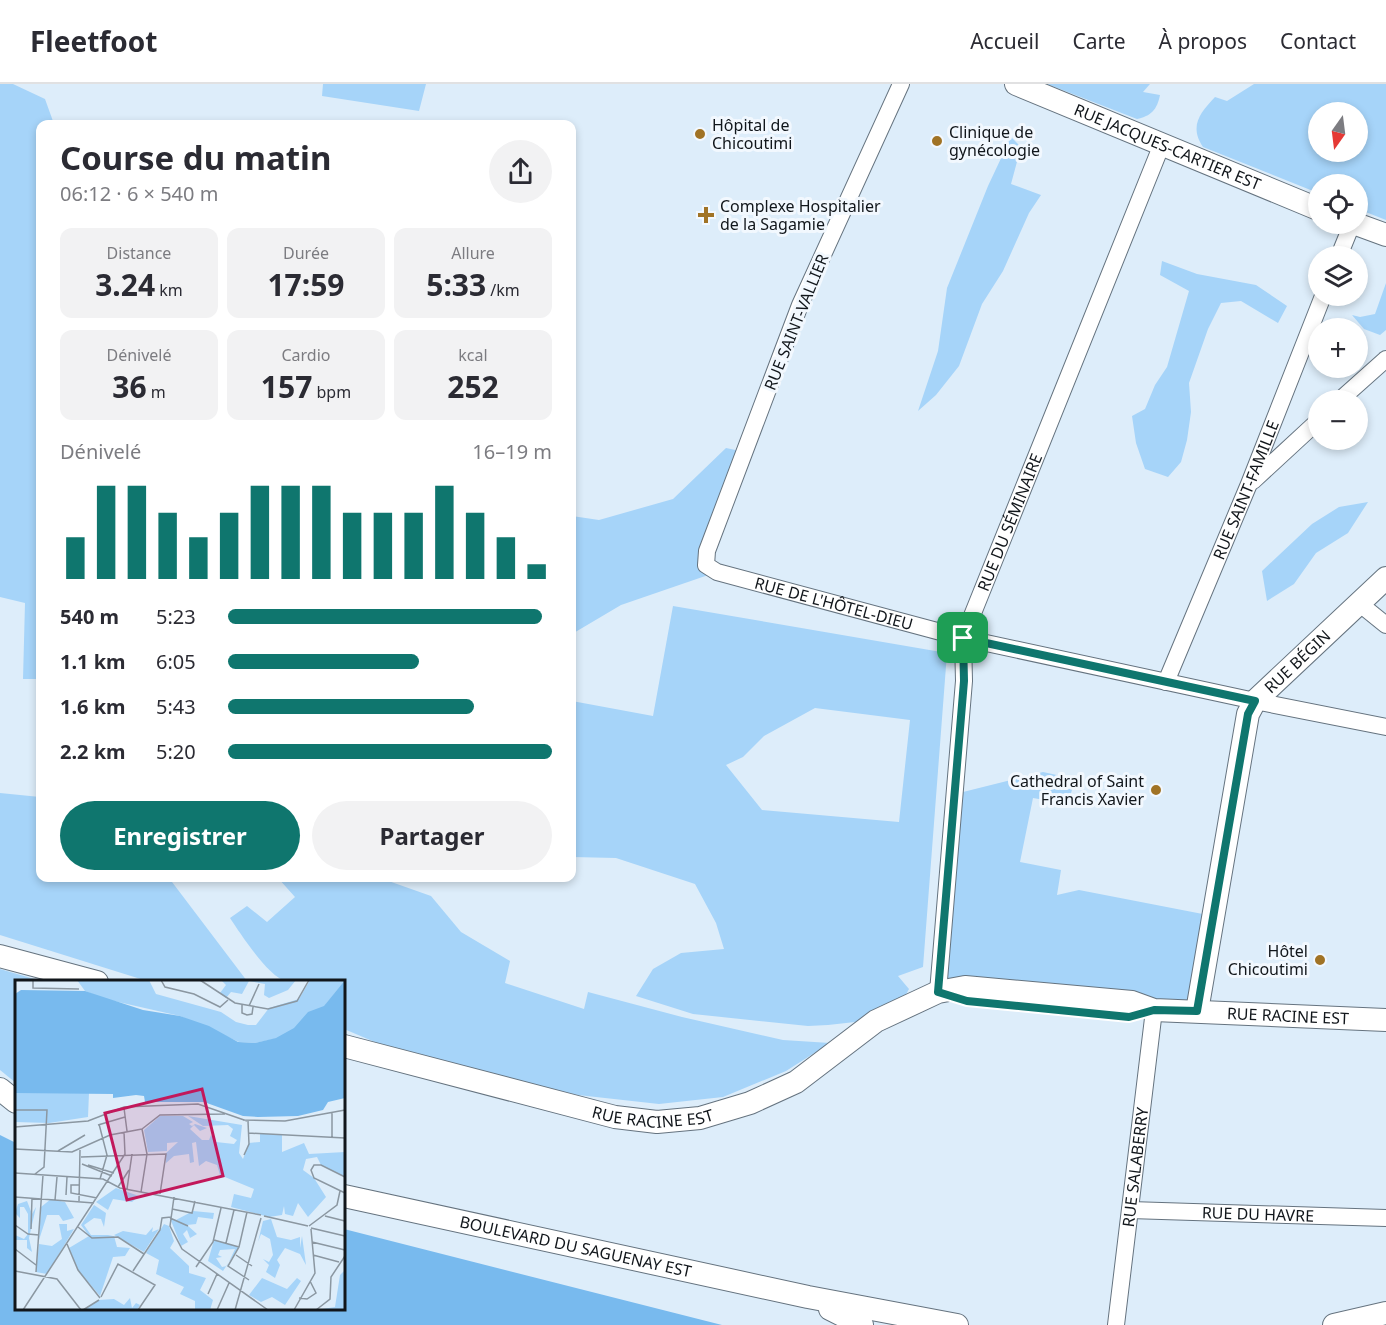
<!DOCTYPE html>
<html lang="fr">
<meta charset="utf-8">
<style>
:root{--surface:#fff;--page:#f2f2f3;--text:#2b2b33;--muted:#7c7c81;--line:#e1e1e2;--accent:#0f766e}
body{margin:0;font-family:"Noto Sans",sans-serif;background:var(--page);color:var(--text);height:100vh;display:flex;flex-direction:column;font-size:22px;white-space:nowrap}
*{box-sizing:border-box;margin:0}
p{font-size:20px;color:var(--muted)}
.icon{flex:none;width:33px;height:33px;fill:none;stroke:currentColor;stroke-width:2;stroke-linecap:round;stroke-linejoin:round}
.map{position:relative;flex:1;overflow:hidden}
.drawer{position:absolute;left:36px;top:36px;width:540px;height:762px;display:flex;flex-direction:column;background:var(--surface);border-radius:12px;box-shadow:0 3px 9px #0003}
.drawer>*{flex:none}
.needle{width:39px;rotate:194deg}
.fabs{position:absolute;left:1308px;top:18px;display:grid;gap:12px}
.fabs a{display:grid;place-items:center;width:60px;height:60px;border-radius:50%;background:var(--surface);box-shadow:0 3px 9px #0003;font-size:30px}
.pin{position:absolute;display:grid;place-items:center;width:51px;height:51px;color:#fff;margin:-26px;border-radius:12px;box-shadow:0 3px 9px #0006}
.round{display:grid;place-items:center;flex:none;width:63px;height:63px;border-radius:32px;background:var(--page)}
.head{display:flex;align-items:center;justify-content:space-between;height:102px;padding:0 24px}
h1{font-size:33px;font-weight:700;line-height:45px}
.figures{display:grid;grid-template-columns:repeat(3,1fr);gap:9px;height:102px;padding:6px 24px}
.figures div{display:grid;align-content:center;border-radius:12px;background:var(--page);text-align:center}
.figures b{font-size:30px;font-weight:700}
.figures small{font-size:16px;font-weight:400}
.figures p{font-size:16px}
.chart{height:168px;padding:12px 24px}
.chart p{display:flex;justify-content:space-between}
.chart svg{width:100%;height:108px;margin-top:6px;stroke:var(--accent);stroke-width:6}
.action{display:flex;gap:12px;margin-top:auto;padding:12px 24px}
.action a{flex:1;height:69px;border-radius:36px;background:var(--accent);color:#fff;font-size:24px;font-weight:700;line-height:69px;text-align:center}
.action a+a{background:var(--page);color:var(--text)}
ul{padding:0 24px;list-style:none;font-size:20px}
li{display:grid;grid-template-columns:96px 72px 1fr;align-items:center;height:45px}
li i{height:15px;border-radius:8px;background:var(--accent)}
header{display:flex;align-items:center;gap:36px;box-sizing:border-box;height:84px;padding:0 30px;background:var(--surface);border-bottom:2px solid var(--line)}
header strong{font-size:28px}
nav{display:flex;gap:33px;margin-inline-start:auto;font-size:21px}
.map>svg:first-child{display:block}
.green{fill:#a6d4f9;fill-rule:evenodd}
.water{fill:#78baee}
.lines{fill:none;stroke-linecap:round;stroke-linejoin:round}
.street-casing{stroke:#65737f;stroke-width:18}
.secondary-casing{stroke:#65737f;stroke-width:24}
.street{stroke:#fff;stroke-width:16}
.secondary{stroke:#fff;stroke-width:22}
.route-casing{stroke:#fff;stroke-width:12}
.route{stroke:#0f766e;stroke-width:8}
.poi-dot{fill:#a07325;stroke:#f2f8fe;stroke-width:2}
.labels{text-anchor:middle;stroke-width:6;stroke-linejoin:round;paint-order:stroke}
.poi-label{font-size:16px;fill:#11161b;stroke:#f2f8fe;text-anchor:start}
.street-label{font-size:16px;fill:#11161b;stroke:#f2f8fe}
.inset-road{fill:none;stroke:#8b97a1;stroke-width:1.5}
.view{fill:#c2185b;fill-opacity:0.15;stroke:#c2185b;stroke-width:3}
.inset-edge{fill:none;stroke:#11161b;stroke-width:3}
</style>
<header>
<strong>Fleetfoot</strong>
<nav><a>Accueil</a><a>Carte</a><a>À propos</a><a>Contact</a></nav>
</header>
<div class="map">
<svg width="1386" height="1241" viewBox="0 0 1386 1241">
<rect width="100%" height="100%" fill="#ddedfa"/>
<!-- green -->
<path class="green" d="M0,0h13l32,15 9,25h-14v555h-17l2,-76 -25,-6z
M323,0h103l-7,27 -97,-15z
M1047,0h103l-7,8 17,3c-3,15 -9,21 -23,24z
M1254,0h132v136l-28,-11v-25h-40v9l-115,-46c-14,-21 -3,-34 12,-50l12,4zM1318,28h40v40h-40z
M1011,53l10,10 -10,37 30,11 -12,18 -26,58 -21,33 -23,62 -23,29 -18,16 20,-60 9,-63 41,-102z
M1162,177l35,13 59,11 31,21 -9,17 -37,-22 -20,2 -13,26 -19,54 2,29 -4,28 -6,22 -13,15 -23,-8 -9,-26 -4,-27 13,-7 10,-24 12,-18 22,-76 -29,-16z
M1386,199v47l-6,5 -16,-6 -12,-14 8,2 15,-3z
M726,364l19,4 -38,99 10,21 -96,33 -49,29v-118l27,4 74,-21z
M1368,418l-20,31 -32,20 -22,31 -27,17 -5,-30 50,-47 27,-17z
M673,522l274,47 -24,314 -25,9 11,13 -6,11 -30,20 -45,5 -20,1 -115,-12 -57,-18 17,-27 28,-16 43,-4 -8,-26 -21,-39 -79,-26 -44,-1v-156l81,15zM815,624l95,12 -11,102 -137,-12 -36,-45 17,-8 21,-21z
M1043,688l32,7 -7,25 -35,-6 -13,64 41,8 -4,25 22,-5 134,26 -16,95 -259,-19 17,-198z
M0,709l40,4v81h129l78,103h-100l-147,-46z
M278,794h102l51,18 30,36 49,29 -5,22 79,26 4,-17 94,25 101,23 47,3 -44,28 -63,26 -64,7 -81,-9 -92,-20 -97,-27 -45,-19v-47c-16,-1 -44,3 -58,-1 -17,-3 -46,-48 -56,-63l17,-12 20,16 28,-25z
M0,885l41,12 -25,1v101l-16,-13z"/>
<!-- water -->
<path class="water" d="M0,1051l16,8v165h328v-79l378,96h-722z"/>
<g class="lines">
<defs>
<g id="street">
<path id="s1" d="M901,0l-101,221 -93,246 -1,14 11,7 246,66 292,63 131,26"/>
<path d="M1339,172l13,-32"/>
<path d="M1340,316l46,-41"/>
<path d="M1253,397l65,-60"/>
<path d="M1360,520l26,21"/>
<path id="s2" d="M1166,598l83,-198 74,-188"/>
<path id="s3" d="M938,908l26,-311 -1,-43 199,-494"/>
<path id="s4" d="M1130,1126l256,8"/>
<path id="s5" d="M1116,1241l38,-315"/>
</g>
<g id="secondary">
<path id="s6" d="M1016,0l302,125"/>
<path d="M1356,140l30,11"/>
<path d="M0,872l97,26"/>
<path id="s7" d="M1197,927l51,-297 7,-13 131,-123"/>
<path id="s8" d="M344,962l271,71 42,5 43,-4 50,-15 46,-21 80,-61 62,-29 27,-5 167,15 22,8 232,10"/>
<path d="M0,1005l16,13"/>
<path id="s9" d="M344,1112l464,101 149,28"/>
<path d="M830,1225l32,16"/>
<path d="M1334,1241l52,-12"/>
</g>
</defs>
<!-- street casing -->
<use href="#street" class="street-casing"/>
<!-- secondary casing -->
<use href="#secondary" class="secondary-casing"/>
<!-- street -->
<use href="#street" class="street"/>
<!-- secondary -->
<use href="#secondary" class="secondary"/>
</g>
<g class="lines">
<defs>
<path id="route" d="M963,554l292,63 -7,13 -51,297 -43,-1 -25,7 -162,-16 -29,-9 26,-311z"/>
</defs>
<!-- route casing -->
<use href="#route" class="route-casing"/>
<!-- route -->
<use href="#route" class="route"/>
</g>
<!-- markers -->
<g class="poi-dot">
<circle cx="700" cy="50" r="6"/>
<circle cx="937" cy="57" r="6"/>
<path d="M703 122h6v6h6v6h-6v6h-6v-6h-6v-6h6z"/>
<circle cx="1156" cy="706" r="6"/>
<circle cx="1320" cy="876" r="6"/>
</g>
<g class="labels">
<!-- poi labels -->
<g class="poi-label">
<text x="712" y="47">Hôpital de<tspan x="712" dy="18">Chicoutimi</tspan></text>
<text x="949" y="54">Clinique de<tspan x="949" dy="18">gynécologie</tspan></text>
<text x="720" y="128">Complexe Hospitalier<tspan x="720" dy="18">de la Sagamie</tspan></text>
<text x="1144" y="703" text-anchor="end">Cathedral of Saint<tspan x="1144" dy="18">Francis Xavier</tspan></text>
<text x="1308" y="873" text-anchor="end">Hôtel<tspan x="1308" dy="18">Chicoutimi</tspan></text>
</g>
<!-- street labels -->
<g class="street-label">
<text dy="6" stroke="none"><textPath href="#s6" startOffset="164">RUE JACQUES-CARTIER EST</textPath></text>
<text transform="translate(796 238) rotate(-68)" y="6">RUE SAINT-VALLIER</text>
<text dy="6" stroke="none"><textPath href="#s2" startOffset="208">RUE SAINT-FAMILLE</textPath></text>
<text dy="6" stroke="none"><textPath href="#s3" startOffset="480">RUE DU SÉMINAIRE</textPath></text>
<text dy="6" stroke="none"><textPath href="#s1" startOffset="654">RUE DE L'HÔTEL-DIEU</textPath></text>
<text dy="6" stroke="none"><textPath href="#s7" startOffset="374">RUE BÉGIN</textPath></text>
<text dy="6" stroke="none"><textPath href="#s8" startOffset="990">RUE RACINE EST</textPath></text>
<text dy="6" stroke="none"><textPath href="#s8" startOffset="318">RUE RACINE EST</textPath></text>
<text dy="6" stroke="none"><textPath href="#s5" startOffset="159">RUE SALABERRY</textPath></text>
<text dy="6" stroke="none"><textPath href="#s4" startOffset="128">RUE DU HAVRE</textPath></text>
<text dy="6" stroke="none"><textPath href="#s9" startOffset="237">BOULEVARD DU SAGUENAY EST</textPath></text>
</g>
</g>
<!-- overview -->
<g transform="translate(15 896)">
<rect width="330" height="330" fill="#ddedfa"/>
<path d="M134,0l7,14 65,18 15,10 12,3h8l13,-17 30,-9 11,-19h35l-19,24 -5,25 -66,14 -16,-1 -59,-26 -75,-17 -20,-8 -8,-11zM206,0h75l-8,10 -19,8 -5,-3 1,-11 -16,-3 -7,13 -11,-2 -5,6 -6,-5 6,-8zM0,113h74l-1,24 -39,6 -34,-1zM145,136h23l10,6 -4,2 3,2 3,-2 12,4 -7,3 -6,-6 -4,4 12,11h7l2,-5 5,7 18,2 3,-4 -7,-4 3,-7 -5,-4 -25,1 -15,-10 54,9 -3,28 4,6 6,-16 11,-1v-8h22v18l22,-9 5,11 36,-2v25l-24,-12 -4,-8 -11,2 -3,11 11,8 12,19 -18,20 -10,-14 -5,13 -8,-2 -1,-8 -2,9 -13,2 -38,-10 3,-13 17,4 3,-9 -34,-14 -3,-10 -11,-4 -7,5 -3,-24 -4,1 2,19 -4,1 -1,-9 -15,2 -8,7 -1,-9 13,-12 -11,1v8l-19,1 -4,-22zM101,208l23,8 -7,6 -19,-3 -5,11 -12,-8zM36,219l14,3 9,16 -11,3 -4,-6h-12l-8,25 2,-33zM12,221l5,13 4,-7 -7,31 3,14 -5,-4v-8h-12v-5l9,4 4,-5v-20l-4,-7h-4v11l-5,-5 3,-9zM79,225l12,8 -2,14 -3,-8 -7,-1 -10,7 7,10h22l-5,1h6l3,11 13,1 -5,8 -12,1 -13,39 -22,-26 -9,-22 20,-12 -8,-11zM178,231l21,2 -1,6 -15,-2 -2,7 -9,1 10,9 -7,4 -3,-8 -4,4 5,8 -7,4 -11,-28 6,2zM256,239l6,18 14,3 9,-3v11l2,-12 4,29 -6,-11 -15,-6 -8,12 3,5 -5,13 -9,-6 3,-7 -6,-6 6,3 4,-7 -3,-16 -9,-5 -3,8 5,-21zM44,244h8v7l7,-2 -27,45 -11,-2 3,-28 13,2 10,-7zM149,244l5,2 5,15 -4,7 19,18v7l17,5 -6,12 13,10 -3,10h-15v-9l-15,-7 4,-7 -28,-13 3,-14 -13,-7zM138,247l-1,5 7,-3 -15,23 -30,-17 9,-4 23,4zM199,260l25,7 -16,24 -15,-10zM220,269l-8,17 -5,1 -6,-9 6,-1 -4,-2 2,-5zM330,290v40h-29l19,-3 5,-32zM247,298l25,11 10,-11 4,3 -16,24 -13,-8 -11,5 -12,-7zM115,318l2,10 4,-5 4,2 -3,5h-54l16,-10 15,-1 10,6z" fill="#a6d4f9" fill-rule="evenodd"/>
<path d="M330,0v118l-17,4 -5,8 -25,6 -40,1 -15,-1 -39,-14h-59l-1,-6 -8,-1 -23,3v-4l-98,-1v-99l6,-4 64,1 58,19 37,6 29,10 29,16 17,1 21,-5 18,-10 14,-16 16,-6z" fill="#78baee"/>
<path class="inset-road" d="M18,0v8l46,1M146,0l4,7 29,7 26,13 8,-7M185,0l35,23 33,6 29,-8 12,-21M227,25v8l5,2 5,-1 1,-7M234,26l10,-22M109,128l3,23M0,130h32l-3,57 -9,7M317,133v24M228,140l42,1 60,-11M84,144l8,31 -7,24M83,145l27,-8M0,147l73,-6 36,-14 74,-3 49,17M127,149l18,-14 65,-1M233,153l97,5M0,169l57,3 38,-17 32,-6M43,171l27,-16M229,175l5,-11 -1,-23M66,177l85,-3 -6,40M67,184l30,12M73,185l26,8M0,193l88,6 17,9 141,27M330,197l-24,-12h-7l-3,5 3,8 31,15M65,205h-9v8l26,5M103,207l11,-17M112,209l5,-35M126,212l6,-38 -5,-25M51,215l1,-18M0,217l79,6M159,217l-4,29 12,23 86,61M40,220l2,-23M64,221l1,-51M157,229l20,4 3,-12M232,232l-8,35 -11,19 21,14M249,236l44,10M310,236l20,5M155,238l18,8M0,245l13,9 11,1M294,246l28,-21 3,-14M63,247l14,11 26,-1 26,17M296,248l34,8M16,249l1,-31M199,260l25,7M297,262l33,8M211,263l8,-33M52,264l11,26 22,28M0,269l21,16M221,275l16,11M298,275l26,7M181,287l17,-25 8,-34M0,291l42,8 24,31M118,291l27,-41 2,-12 9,-1M21,292l7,-97M193,314l9,-20M86,317l17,-33 37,21 -17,25M284,318l8,1 9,-6 -6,-12M8,330l102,-156 -1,-22M68,330l16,-10M202,330l12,-27M220,330l26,-92M279,330l21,-37 -4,-44M301,330l14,-11 1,-22 14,-21"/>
<path class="view" d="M187,109l21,87 -96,24 -22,-87z"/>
<rect width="330" height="330" class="inset-edge"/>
</g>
</svg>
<div class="fabs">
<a><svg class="needle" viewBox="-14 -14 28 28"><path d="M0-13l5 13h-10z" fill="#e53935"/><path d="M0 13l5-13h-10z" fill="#7c7c81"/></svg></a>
<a><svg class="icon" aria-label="locate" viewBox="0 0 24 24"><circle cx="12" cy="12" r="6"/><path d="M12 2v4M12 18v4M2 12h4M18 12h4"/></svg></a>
<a><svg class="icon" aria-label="layers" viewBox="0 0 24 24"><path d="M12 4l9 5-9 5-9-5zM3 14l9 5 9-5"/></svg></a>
<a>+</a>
<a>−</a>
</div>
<div class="pin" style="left:963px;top:554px;background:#1e9e55"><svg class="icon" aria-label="arrive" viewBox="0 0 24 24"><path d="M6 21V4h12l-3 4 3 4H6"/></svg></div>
<section class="drawer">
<div class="head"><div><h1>Course du matin</h1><p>06:12 · 6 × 540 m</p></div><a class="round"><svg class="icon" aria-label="share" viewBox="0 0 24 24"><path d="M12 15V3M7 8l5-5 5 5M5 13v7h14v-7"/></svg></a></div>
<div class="figures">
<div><p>Distance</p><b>3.24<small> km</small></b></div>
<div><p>Durée</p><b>17:59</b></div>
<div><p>Allure</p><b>5:33<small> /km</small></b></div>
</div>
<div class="figures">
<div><p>Dénivelé</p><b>36<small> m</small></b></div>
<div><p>Cardio</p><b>157<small> bpm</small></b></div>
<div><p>kcal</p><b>252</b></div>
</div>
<div class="chart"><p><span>Dénivelé</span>16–19 m</p>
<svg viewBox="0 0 160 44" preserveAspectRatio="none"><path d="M5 44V27M15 44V6M25 44V6M35 44V17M45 44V27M55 44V17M65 44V6M75 44V6M85 44V6M95 44V17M105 44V17M115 44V17M125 44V6M135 44V17M145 44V27M155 44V38"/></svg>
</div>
<ul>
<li><b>540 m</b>5:23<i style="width:97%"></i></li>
<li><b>1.1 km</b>6:05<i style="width:59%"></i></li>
<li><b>1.6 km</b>5:43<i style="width:76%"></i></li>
<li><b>2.2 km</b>5:20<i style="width:100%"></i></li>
</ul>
<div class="action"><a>Enregistrer</a><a>Partager</a></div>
</section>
</div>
